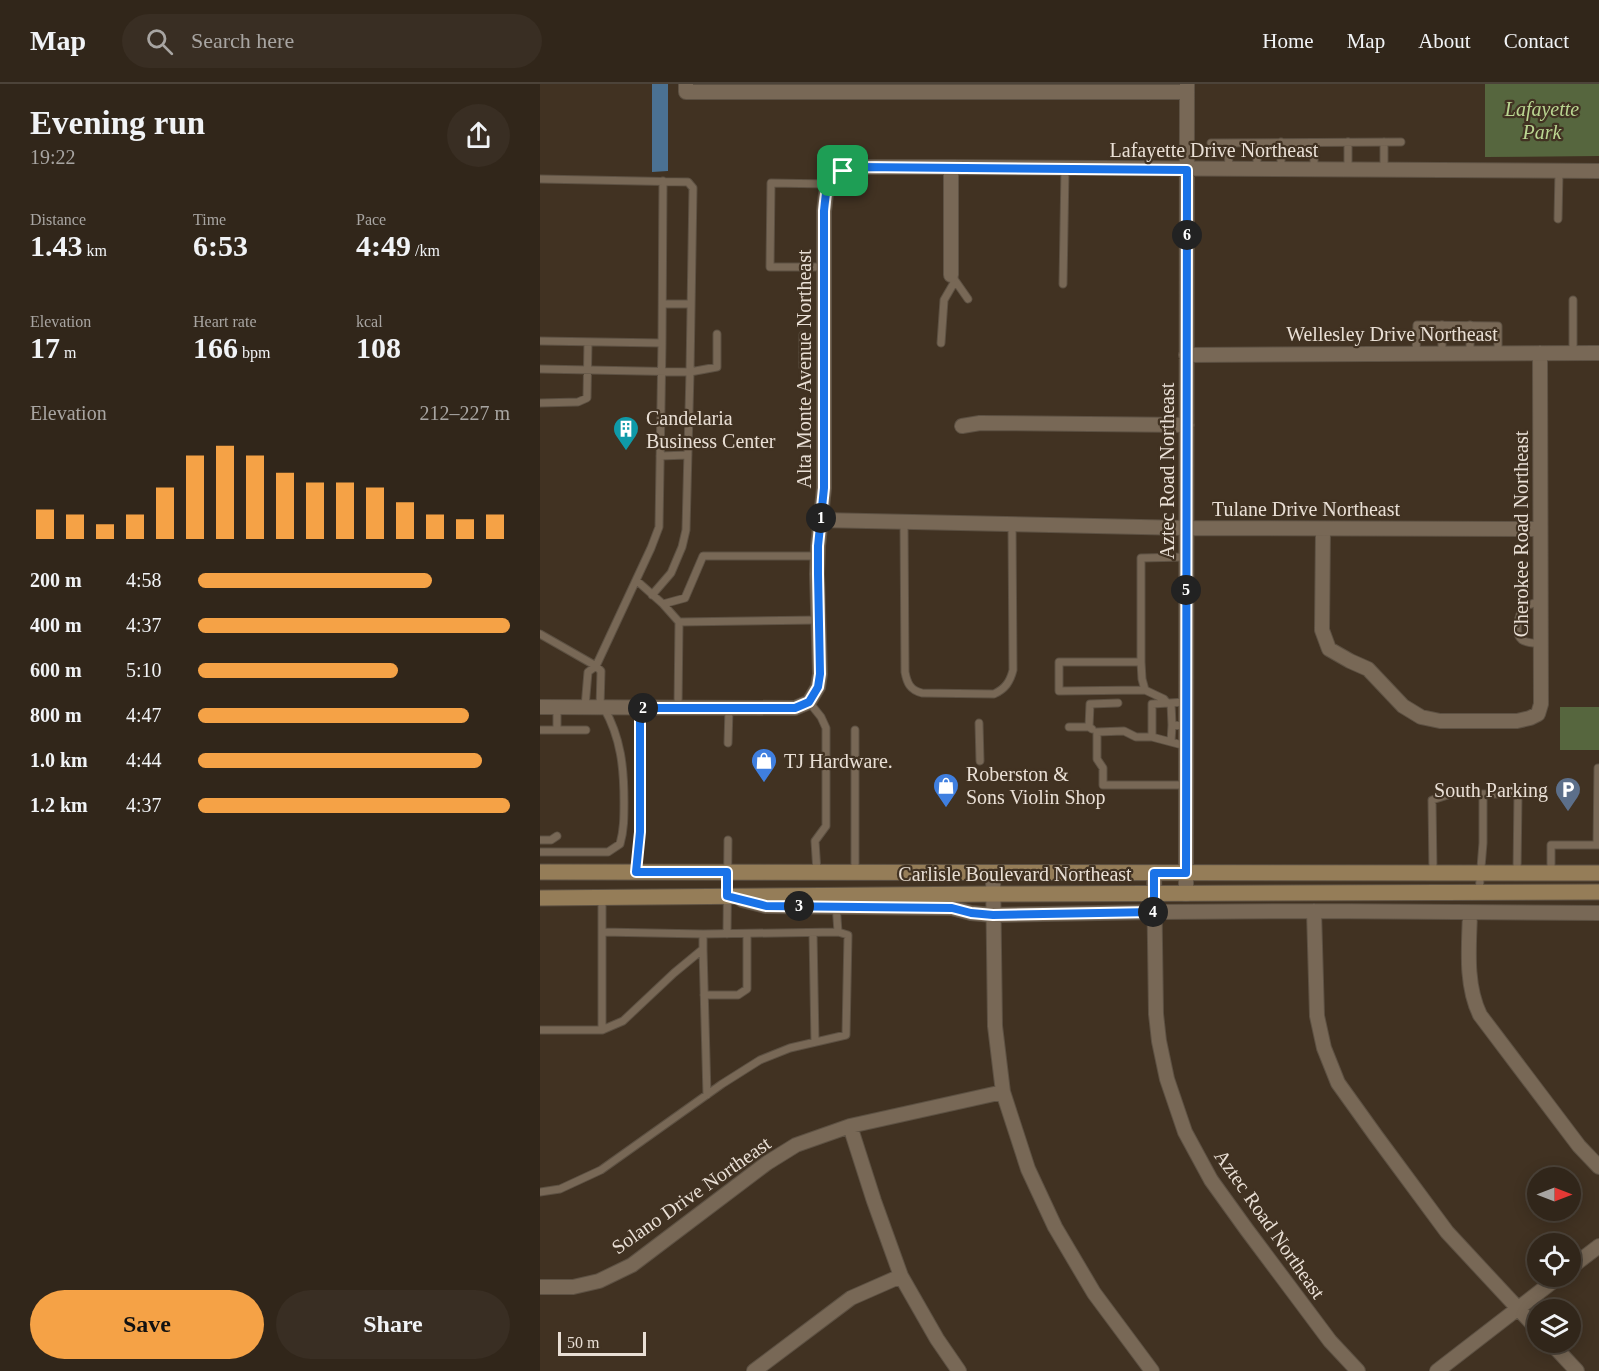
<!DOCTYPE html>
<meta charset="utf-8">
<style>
:root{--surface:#31261a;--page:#392e23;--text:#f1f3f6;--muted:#a8a5a2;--line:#4c4339;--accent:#f5a246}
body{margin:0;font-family:"Times New Roman",serif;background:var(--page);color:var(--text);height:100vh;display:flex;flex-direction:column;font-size:22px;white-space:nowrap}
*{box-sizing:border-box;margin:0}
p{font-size:20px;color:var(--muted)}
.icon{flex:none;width:33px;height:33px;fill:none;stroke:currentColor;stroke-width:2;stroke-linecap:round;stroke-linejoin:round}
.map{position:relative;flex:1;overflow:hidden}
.details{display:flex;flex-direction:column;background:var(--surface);width:540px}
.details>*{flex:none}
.needle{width:39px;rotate:90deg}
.fabs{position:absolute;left:987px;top:1083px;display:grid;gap:12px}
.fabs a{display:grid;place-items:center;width:54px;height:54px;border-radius:50%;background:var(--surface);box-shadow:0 3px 15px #0003,0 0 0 2px var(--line);font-size:30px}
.scale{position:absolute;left:18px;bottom:15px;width:88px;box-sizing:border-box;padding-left:6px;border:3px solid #e9dfd5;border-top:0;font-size:16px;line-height:21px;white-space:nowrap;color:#e9dfd5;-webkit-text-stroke:4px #413222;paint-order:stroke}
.pin{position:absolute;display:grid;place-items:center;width:51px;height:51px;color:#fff;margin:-26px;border-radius:12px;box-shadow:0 3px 9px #0006}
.km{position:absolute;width:30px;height:30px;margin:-15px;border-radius:50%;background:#222;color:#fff;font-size:16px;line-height:30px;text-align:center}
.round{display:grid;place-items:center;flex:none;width:63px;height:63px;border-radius:32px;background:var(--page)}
.summary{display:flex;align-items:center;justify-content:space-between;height:102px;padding:0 30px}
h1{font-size:33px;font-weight:700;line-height:45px}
.stats{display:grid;grid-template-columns:repeat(3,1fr);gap:9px;height:102px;padding:6px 30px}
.stats div{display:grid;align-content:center}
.stats b{font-size:30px;font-weight:700}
.stats small{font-size:16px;font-weight:400}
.stats p{font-size:16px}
.chart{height:168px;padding:12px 30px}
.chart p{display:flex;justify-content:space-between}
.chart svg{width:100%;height:108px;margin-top:6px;stroke:var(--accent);stroke-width:6}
.button{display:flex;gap:12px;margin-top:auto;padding:12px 30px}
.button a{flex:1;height:69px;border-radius:36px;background:var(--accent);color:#111;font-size:24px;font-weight:700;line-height:69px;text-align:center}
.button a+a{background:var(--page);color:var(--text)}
ul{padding:0 30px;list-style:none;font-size:20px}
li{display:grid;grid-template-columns:96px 72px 1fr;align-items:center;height:45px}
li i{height:15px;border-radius:8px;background:var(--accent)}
header{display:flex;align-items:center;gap:36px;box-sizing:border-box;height:84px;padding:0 30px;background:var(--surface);border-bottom:2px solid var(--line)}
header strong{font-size:28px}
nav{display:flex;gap:33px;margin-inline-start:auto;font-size:21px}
.search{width:420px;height:54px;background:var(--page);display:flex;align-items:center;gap:15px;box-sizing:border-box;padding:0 21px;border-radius:33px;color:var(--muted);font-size:22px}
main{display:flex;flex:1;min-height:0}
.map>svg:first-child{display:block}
.green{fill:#56663e}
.water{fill:#4b7192}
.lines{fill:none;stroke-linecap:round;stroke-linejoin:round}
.lane-casing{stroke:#5d5143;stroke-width:9}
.street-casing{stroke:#5d5143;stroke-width:16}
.secondary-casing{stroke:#5d5143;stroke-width:17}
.lane{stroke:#786856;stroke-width:7}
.street{stroke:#786856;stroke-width:14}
.secondary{stroke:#957d58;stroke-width:15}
.route-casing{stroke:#fff;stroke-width:12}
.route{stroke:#1a73e8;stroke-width:8}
.labels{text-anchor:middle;stroke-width:4.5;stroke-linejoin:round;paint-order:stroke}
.park-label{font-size:20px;font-style:italic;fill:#bad691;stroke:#413222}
.street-label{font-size:20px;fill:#e9dfd5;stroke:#413222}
.poi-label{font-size:20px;fill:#e9dfd5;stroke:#413222;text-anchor:start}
</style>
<header>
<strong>Map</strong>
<div class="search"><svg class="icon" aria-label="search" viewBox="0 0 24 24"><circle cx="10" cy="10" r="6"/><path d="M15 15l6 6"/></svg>Search here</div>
<nav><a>Home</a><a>Map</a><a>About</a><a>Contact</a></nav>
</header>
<main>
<section class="details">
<div class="summary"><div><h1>Evening run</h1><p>19:22</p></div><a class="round"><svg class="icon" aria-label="share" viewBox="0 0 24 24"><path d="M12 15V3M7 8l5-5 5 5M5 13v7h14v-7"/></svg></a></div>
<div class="stats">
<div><p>Distance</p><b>1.43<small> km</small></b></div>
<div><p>Time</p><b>6:53</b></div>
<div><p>Pace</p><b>4:49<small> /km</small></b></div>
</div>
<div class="stats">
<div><p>Elevation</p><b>17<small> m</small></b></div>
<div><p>Heart rate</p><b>166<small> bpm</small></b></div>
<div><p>kcal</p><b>108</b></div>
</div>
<div class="chart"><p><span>Elevation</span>212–227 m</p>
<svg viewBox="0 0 160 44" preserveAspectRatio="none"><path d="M5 44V32M15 44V34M25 44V38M35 44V34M45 44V23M55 44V10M65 44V6M75 44V10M85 44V17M95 44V21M105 44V21M115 44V23M125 44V29M135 44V34M145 44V36M155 44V34"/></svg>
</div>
<ul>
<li><b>200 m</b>4:58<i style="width:75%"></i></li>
<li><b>400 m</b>4:37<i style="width:100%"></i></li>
<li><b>600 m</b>5:10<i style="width:64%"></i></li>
<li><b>800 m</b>4:47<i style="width:87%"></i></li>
<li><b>1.0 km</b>4:44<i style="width:91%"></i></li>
<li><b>1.2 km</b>4:37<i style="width:100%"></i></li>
</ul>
<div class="button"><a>Save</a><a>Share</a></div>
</section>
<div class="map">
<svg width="1059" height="1287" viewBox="0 0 1059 1287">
<rect width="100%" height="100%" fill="#413222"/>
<!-- green -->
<path class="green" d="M945,0h114v72l-114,1z
M1020,623h39v43h-39z"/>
<!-- water -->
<path class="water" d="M112,0h16v87l-16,1z"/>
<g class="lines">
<defs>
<path id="lane" d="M741,58v28
M808,58v28
M671,59l190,-1
M688,59l1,27
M717,59v27
M774,59v27
M844,86v-28
M0,95l148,3 5,6 -3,184 -4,158 -4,17 -11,26 -19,22
M1018,135l1,-48
M284,183h-54l1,-84 58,1
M414,195l14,20
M523,200l2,-115
M123,220h28
M902,241v28
M263,251v32
M0,257l122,2 -3,184 -8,21 -55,118 -56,-32
M122,259l1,-162
M401,259l3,-43 11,-19
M930,269v-28
M1033,269v-53
M876,270l1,-29 81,1v27
M0,285l150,3 27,-5v-33
M0,319l38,-1 9,-4 1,-56
M120,372l28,-1
M364,437l1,151c2,11 5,18 17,21l72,1c11,-5 16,-12 19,-24l-1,-146
M96,496l27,24 22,-6 18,-42h115
M1000,517l-17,6c-4,9 -10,25 -1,33 4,3 13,3 19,4
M123,520l16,18 -1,86
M139,538l140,-2
M601,578h-82v29l86,-1 19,9 3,4
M605,606l-3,-11 -1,-17v-104l45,-1
M269,618l12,15 5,11v98l-11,15 2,31
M646,618l-34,2v33l34,9
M631,619l1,22
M17,623v23
M45,623l3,-35 8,-6 5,5 -1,36
M439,639l1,38
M529,643h20l3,2
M549,643l1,-23 28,-1
M0,646h46
M315,646v141
M612,653h-16l-12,-6 -27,1v27l6,9v17h83
M631,658l1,-17 14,1
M188,659l1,-35
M0,756h11l6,-4
M1057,761l1,-77
M0,768h68l12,-8c4,-14 4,-27 4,-42 0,-34 -3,-64 -20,-94
M97,788l3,-40v-124
M893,788l-1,-72 19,-6h32
M1011,789v-28h48
M939,808l4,-49v-49h35l-1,79
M62,814v132
M296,820l2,28
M62,848l101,2
M273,849l2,109
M187,850l1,-94
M163,865l4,146
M164,911h34l9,-6v-55
M0,946h62l21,-9 51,-48 29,-24v-15l135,-2 10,3 -2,100 -56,13 -30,12 -38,24 -121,86 -41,19 -20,3"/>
<path id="street" d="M146,0v8h501
M411,191v-108
M646,271l413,-2
M422,342l18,-3 207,2
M280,436l366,8 354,1
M783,445l-1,101 7,19 21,12 18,8 35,37 18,11 19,4h77l13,-3 8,-4 3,-10 -1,-351
M0,623l255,1 14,-6 9,-15 2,-13 -3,-100 1,-28 6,-58v-277l2,-17 5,-16 12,-7 16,-4h92l648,4
M453,788l2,154 8,66 25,77 27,58 39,66 58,78
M614,788l2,142 3,27 8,38 18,53 26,48 36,50 83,111 28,30
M646,810l1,-810
M202,816l24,6 186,2 19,5 22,2 161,-3 160,-1 285,2
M774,827l3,105 7,32 14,35 38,53 71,96 91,98
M930,829c-1,34 -5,71 10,102l99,131 20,21
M310,1042l24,75 27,75 36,63 22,32
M1030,1184l29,-22
M0,1203h33l26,-6 33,-16 135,-102 29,-18 54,-19 153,-34
M1010,1258l27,29
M214,1287l97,-73 50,-22
M897,1287l123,-95"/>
<path id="secondary" d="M0,788l1059,1
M0,814l453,-4 606,-2"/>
</defs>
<!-- lane casing -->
<use href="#lane" class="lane-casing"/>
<!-- street casing -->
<use href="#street" class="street-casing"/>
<!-- secondary casing -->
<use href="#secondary" class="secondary-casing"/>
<!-- lane -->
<use href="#lane" class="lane"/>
<!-- street -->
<use href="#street" class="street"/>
<!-- secondary -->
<use href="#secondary" class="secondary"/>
</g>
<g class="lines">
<defs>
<path id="route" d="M319,83l328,3 -1,703h-32v39l-161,3 -22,-2 -19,-5 -186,-2 -39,-10v-24h-91l4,-40v-124h155l14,-6 9,-15 2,-13 -2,-100v-28l6,-58v-277c3,-30 3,-37 35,-44z"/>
</defs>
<!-- route casing -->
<use href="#route" class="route-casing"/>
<!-- route -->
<use href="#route" class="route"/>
</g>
<!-- icons -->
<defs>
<symbol id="building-pin" viewBox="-11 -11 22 30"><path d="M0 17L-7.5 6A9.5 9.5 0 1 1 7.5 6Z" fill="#0f9aa8" stroke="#413222"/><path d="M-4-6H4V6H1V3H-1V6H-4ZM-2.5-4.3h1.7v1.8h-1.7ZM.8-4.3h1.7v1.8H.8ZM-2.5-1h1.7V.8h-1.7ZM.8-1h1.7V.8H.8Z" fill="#fff"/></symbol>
<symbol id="shop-pin" viewBox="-11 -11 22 30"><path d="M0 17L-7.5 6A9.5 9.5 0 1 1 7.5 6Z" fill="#3f7fe0" stroke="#413222"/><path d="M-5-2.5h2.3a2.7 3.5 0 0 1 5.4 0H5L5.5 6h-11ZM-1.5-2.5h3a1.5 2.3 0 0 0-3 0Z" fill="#fff"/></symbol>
<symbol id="parking-pin" viewBox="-11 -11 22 30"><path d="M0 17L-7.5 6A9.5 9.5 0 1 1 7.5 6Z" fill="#5c6f8a" stroke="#413222"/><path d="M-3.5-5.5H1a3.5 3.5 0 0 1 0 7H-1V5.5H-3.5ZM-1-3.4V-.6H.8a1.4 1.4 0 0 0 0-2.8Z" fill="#fff"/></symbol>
</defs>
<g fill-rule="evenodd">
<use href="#building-pin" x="71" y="330" width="30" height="40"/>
<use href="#shop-pin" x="209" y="662" width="30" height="40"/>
<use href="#shop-pin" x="391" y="687" width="30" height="40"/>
<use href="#parking-pin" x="1013" y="691" width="30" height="40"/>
</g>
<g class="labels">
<!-- park labels -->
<g class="park-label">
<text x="1002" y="32">Lafayette<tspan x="1002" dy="23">Park</tspan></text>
</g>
<!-- street labels -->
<g class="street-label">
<text x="674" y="73">Lafayette Drive Northeast</text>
<text x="852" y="257">Wellesley Drive Northeast</text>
<text transform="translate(264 285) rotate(-90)" y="7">Alta Monte Avenue Northeast</text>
<text transform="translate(627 387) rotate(-90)" y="7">Aztec Road Northeast</text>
<text x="766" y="432">Tulane Drive Northeast</text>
<text transform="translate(981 450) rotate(-90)" y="7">Cherokee Road Northeast</text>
<text x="475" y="797">Carlisle Boulevard Northeast</text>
<text transform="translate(151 1111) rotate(-35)" y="7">Solano Drive Northeast</text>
<text transform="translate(730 1140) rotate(55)" y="7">Aztec Road Northeast</text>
</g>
<!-- poi labels -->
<g class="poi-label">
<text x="106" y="341">Candelaria<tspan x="106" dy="23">Business Center</tspan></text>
<text x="244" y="684">TJ Hardware.</text>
<text x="426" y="697">Roberston &amp;<tspan x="426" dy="23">Sons Violin Shop</tspan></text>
<text x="1008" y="713" text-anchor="end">South Parking</text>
</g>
</g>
</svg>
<div class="fabs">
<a><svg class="needle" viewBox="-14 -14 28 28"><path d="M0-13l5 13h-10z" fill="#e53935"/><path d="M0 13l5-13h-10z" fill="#a8a5a2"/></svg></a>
<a><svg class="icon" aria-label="locate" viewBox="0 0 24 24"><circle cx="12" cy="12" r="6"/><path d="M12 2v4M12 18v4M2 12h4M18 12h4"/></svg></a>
<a><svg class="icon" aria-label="layers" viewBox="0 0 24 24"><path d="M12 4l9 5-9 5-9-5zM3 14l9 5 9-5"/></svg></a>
</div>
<div class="scale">50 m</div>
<div class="pin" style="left:303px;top:87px;background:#1e9e55"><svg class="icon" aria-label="arrive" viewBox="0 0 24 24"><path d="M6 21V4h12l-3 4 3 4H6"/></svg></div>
<b class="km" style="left:281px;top:434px">1</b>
<b class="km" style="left:103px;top:624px">2</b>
<b class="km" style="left:259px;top:822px">3</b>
<b class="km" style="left:613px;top:828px">4</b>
<b class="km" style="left:646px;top:506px">5</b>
<b class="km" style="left:647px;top:151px">6</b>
</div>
</main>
